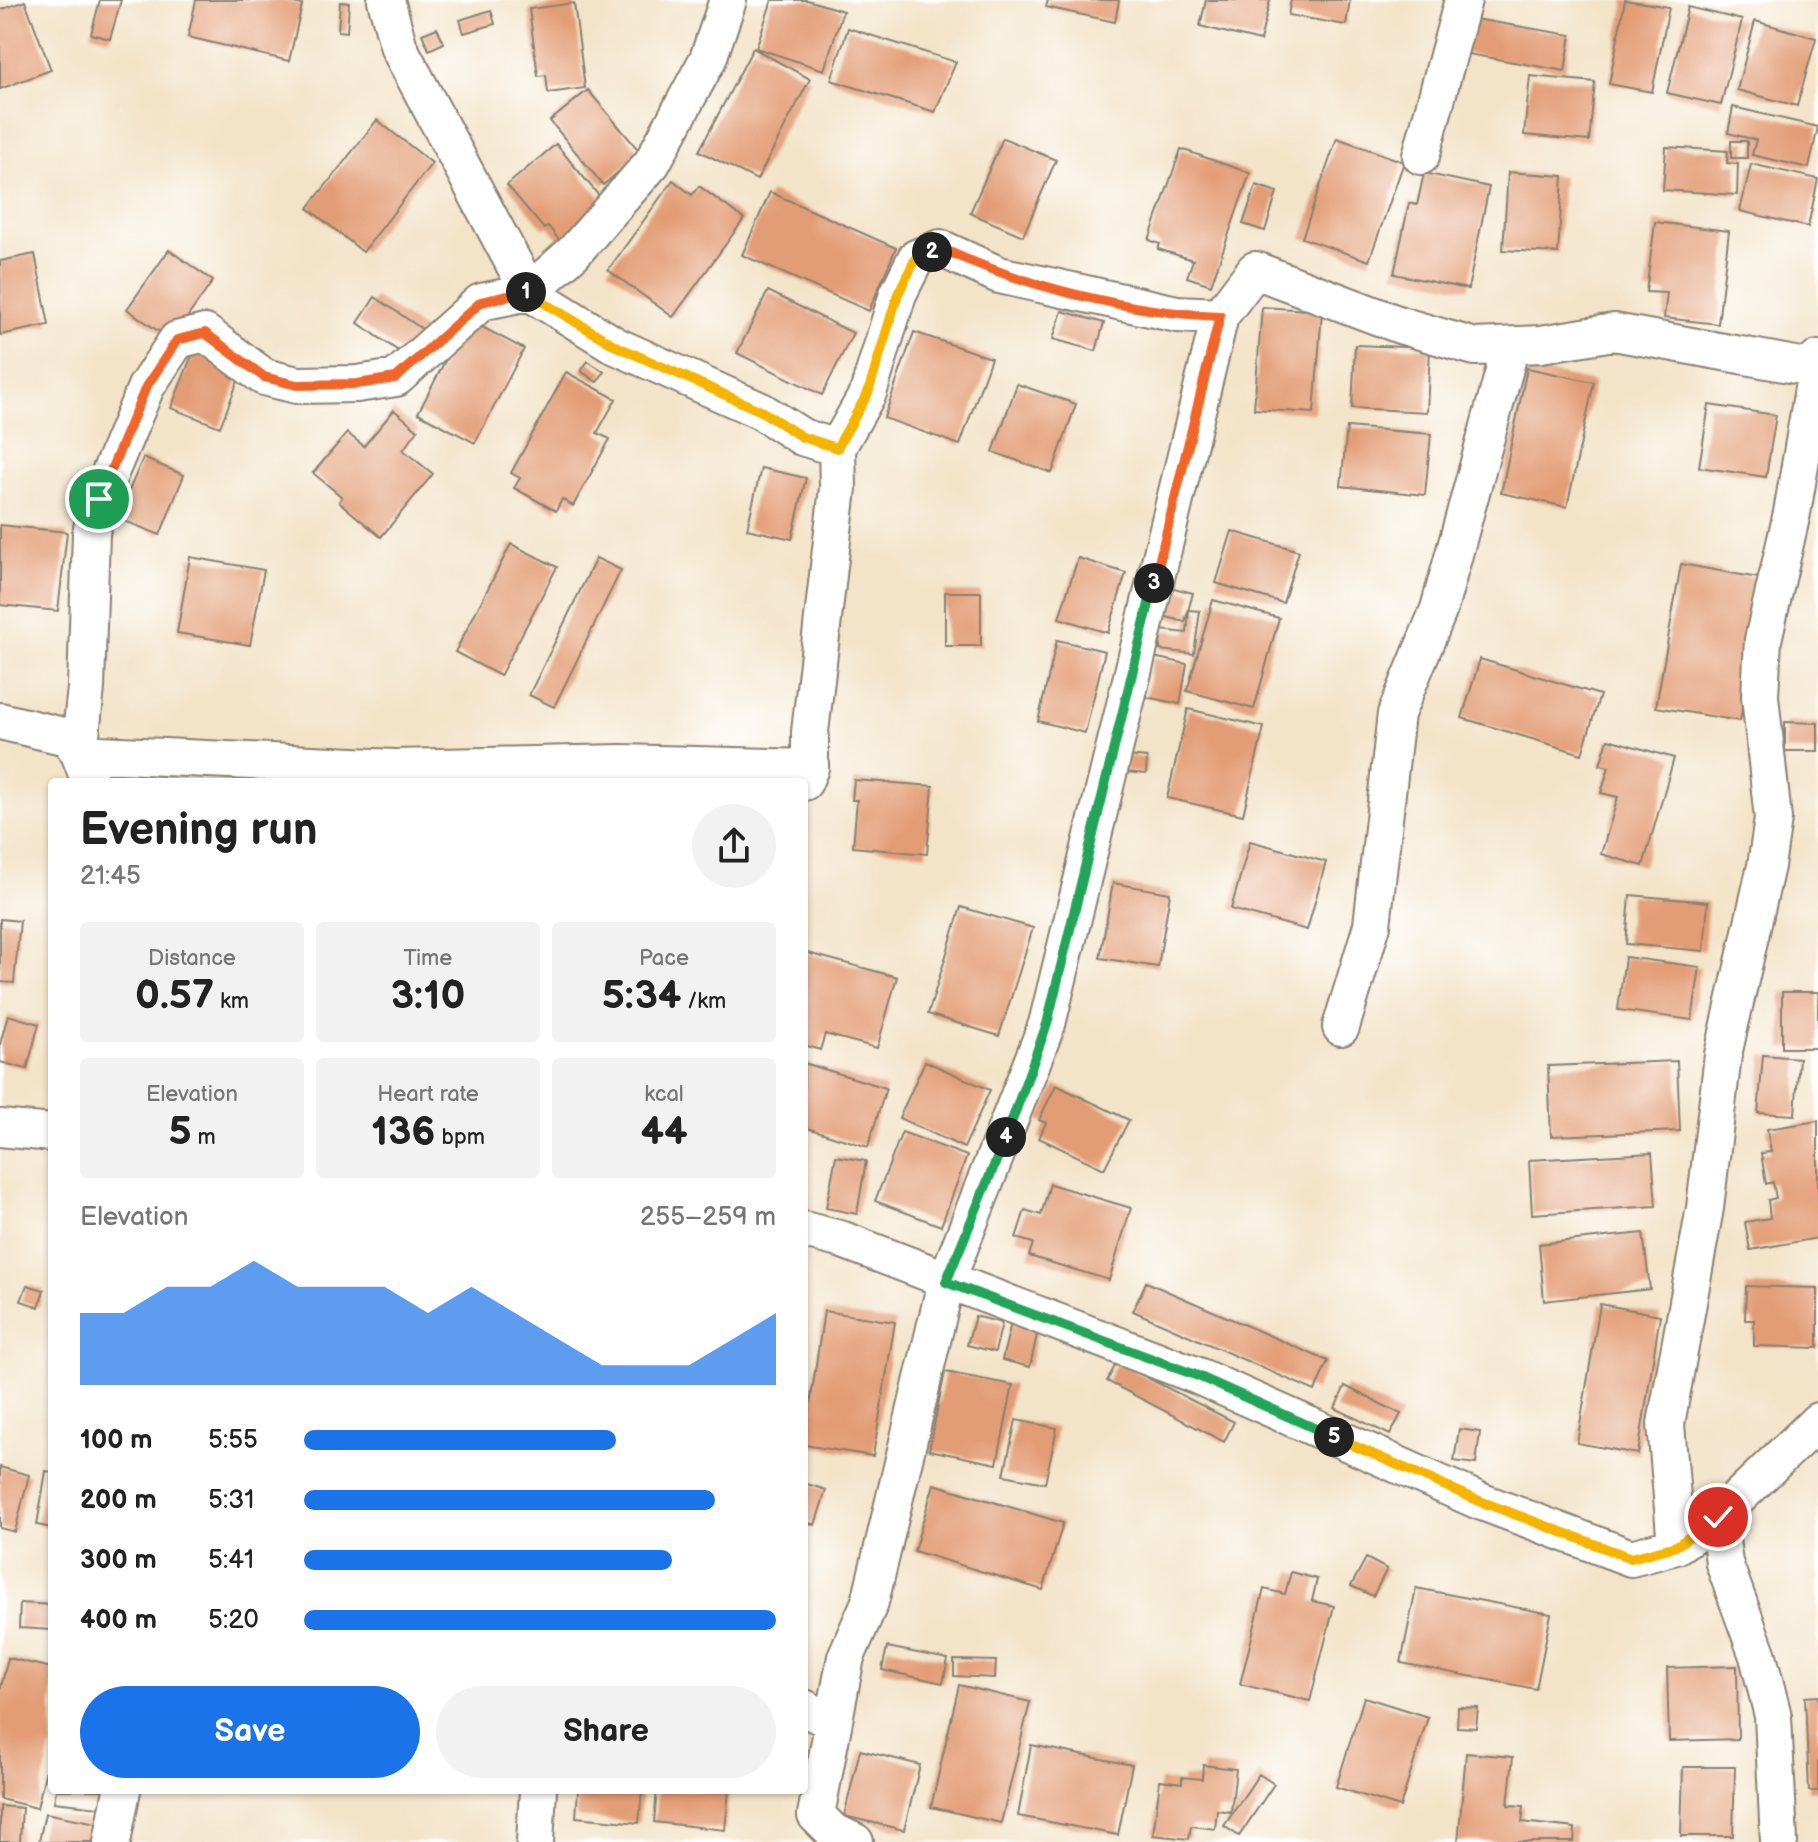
<!DOCTYPE html>
<meta charset="utf-8">
<style>
:root{--surface:#fff;--page:#f2f2f2;--text:#222;--muted:#767676;--accent:#1a73e8}
body{margin:0;font-family:"Balsamiq Sans",sans-serif;background:var(--page);color:var(--text);height:100vh;display:flex;flex-direction:column;font-size:30px;white-space:nowrap}
*{box-sizing:border-box;margin:0}
p{font-size:26px;color:var(--muted)}
.icon{flex:none;width:44px;height:44px;fill:none;stroke:currentColor;stroke-width:2;stroke-linecap:round;stroke-linejoin:round}
.map{position:relative;flex:1;overflow:hidden}
.details{position:absolute;left:48px;top:778px;width:760px;height:1016px;display:flex;flex-direction:column;background:var(--surface);border-radius:8px;box-shadow:0 2px 6px #0004}
.details>*{flex:none}
.pin{position:absolute;display:grid;place-items:center;width:68px;height:68px;color:#fff;margin:-34px;border:4px solid #fff;border-radius:50%;box-shadow:0 2px 8px #0007}
.km{position:absolute;width:40px;height:40px;margin:-20px;border-radius:50%;background:#222;color:#fff;font-size:22px;line-height:40px;text-align:center}
.round{display:grid;place-items:center;flex:none;width:84px;height:84px;border-radius:42px;background:var(--page)}
.head{display:flex;align-items:center;justify-content:space-between;height:136px;padding:0 32px}
h1{font-size:44px;font-weight:700;line-height:60px}
.stats{display:grid;grid-template-columns:repeat(3,1fr);gap:12px;height:136px;padding:8px 32px}
.stats div{display:grid;align-content:center;border-radius:8px;background:var(--page);text-align:center}
.stats b{font-size:40px;font-weight:700}
.stats small{font-size:22px;font-weight:400}
.stats p{font-size:22px}
.chart{height:224px;padding:16px 32px}
.chart p{display:flex;justify-content:space-between}
.chart svg{width:100%;height:144px;margin-top:8px;fill:var(--accent);opacity:.7}
.action{display:flex;gap:16px;margin-top:auto;padding:16px 32px}
.action a{flex:1;height:92px;border-radius:48px;background:var(--accent);color:#fff;font-size:32px;font-weight:700;line-height:92px;text-align:center}
.action a+a{background:var(--page);color:var(--text)}
ul{padding:0 32px;list-style:none;font-size:26px}
li{display:grid;grid-template-columns:128px 96px 1fr;align-items:center;height:60px}
li i{height:20px;border-radius:10px;background:var(--accent)}
.map>svg:first-child{display:block}
.building{fill:#e39d76}
.lines{fill:none;stroke-linecap:round;stroke-linejoin:round}
.minor-casing{stroke:#888072;stroke-width:40}
.minor{stroke:#fff;stroke-width:36}
.split-1-casing{stroke:#fff;stroke-width:16}
.split-2-casing{stroke:#fff;stroke-width:16}
.split-3-casing{stroke:#fff;stroke-width:16}
.split-4-casing{stroke:#fff;stroke-width:16}
.split-5-casing{stroke:#fff;stroke-width:16}
.split-6-casing{stroke:#fff;stroke-width:16}
.split-1{stroke:#f0652b;stroke-width:10}
.split-2{stroke:#f5b400;stroke-width:10}
.split-3{stroke:#f0652b;stroke-width:10}
.split-4{stroke:#22a559;stroke-width:10}
.split-5{stroke:#22a559;stroke-width:10}
.split-6{stroke:#f5b400;stroke-width:10}
</style>
<div class="map">
<svg width="1818" height="1842" viewBox="0 0 1818 1842">
<rect width="100%" height="100%" fill="#fff"/>
<filter id="ink" filterUnits="userSpaceOnUse"><feTurbulence type="fractalNoise" baseFrequency=".0125" numOctaves="2"/><feDisplacementMap in="SourceGraphic" scale="16" xChannelSelector="R" yChannelSelector="G"/><feConvolveMatrix kernelMatrix="1 2 1 2 8 2 1 2 1" color-interpolation-filters="sRGB"/></filter>
<filter id="wash" filterUnits="userSpaceOnUse"><feTurbulence type="fractalNoise" baseFrequency=".006" numOctaves="4" result="noise"/><feDisplacementMap in="SourceGraphic" scale="32" xChannelSelector="R" yChannelSelector="G"/><feGaussianBlur stdDeviation="1.8" result="paint"/><feColorMatrix in="noise" values="0 0 0 0 0 0 0 0 0 0 0 0 0 0 0 0 0 1.4 0 .05"/><feComposite in="paint" operator="in"/></filter>
<g filter="url(#wash)">
<rect width="100%" height="100%" fill="#f3e3c8"/>
<g id="blocks">
<!-- building -->
<path class="building" d="M100,0h21l-11,39 -19,-5z
M196,0h87l19,5 -13,56 -101,-24z
M772,0h35l36,11 -19,59 -68,-22z
M1048,0h71l-4,22 -69,-15z
M1206,0h64l-10,41 -60,-15z
M1291,0h59l-4,25 -58,-10z
M1625,0l44,7 -17,85 -43,-8z
M25,1l26,69 -51,19v-79z
M340,2l9,1 -2,29 -9,-1z
M574,3l11,85 -37,5 -2,-18 -8,1 -9,-67z
M1688,7l54,13 -21,85 -54,-12z
M491,10l4,14 -31,9 -4,-13z
M1468,18l103,17 -6,36 -103,-18z
M1755,21l61,17 -19,68 -60,-16z
M437,28l7,15 -15,7 -7,-16z
M848,28l108,34 -21,50 -104,-32z
M753,48l57,31 -53,101 -58,-29z
M1530,76l65,6 -6,59 -65,-6z
M588,90l53,63 -38,32 -53,-64z
M1733,107l85,20 -9,41 -57,-13 4,-15 -28,-7z
M377,120l55,43 -69,89 -55,-44z
M1003,138l53,22 -33,76 -53,-23z
M1337,138l67,24 -35,99 -67,-23z
M1731,141h16v17h-16z
M556,144l49,59 -45,38 -12,-15 -4,3 -37,-44z
M1666,147l62,4 -1,12 11,1 -1,31 -74,-5z
M1181,149l69,24 -39,112 -24,-8 6,-17 -35,-11 2,-5 -11,-4z
M1751,164l67,15 -10,48 -68,-16z
M1508,172l55,4 -5,77 -55,-3z
M1424,173l65,14 -21,102 -74,-15 15,-71 8,2z
M673,180l19,15 7,-9 45,33 -71,98 -65,-47z
M1256,185l21,7 -12,39 -22,-7z
M770,192l126,56 -27,63 -127,-56z
M1655,222l74,9 -11,93 -54,-6 3,-25 -21,-1z
M169,250l44,31 -42,59 -44,-31z
M35,254l14,71 -49,10v-74z
M768,291l85,42 -31,62 -85,-42z
M375,297l53,36 -18,26 -52,-36z
M1262,307l60,4 -8,102 -60,-4z
M1062,311l42,12 -8,28 -43,-12z
M467,319l57,30 -49,94 -57,-30z
M914,332l77,26 -31,87 -76,-27z
M196,345l49,18 -25,64 -49,-19z
M1355,345l75,3 -3,64 -75,-4z
M588,361l16,11 -7,10 -16,-11z
M1527,368l67,14 -27,125 -66,-14z
M566,372l50,27 -19,34 13,6 -37,67 -11,-7 -6,12 -42,-23 6,-10 -9,-5z
M1017,384l59,20 -24,69 -59,-21z
M1709,405l67,10 -10,62 -67,-10z
M394,410l24,20 -15,20 30,24 -52,63 -42,-35 3,-5 -29,-24 34,-40 17,13z
M1347,427l84,7 -6,61 -84,-9z
M143,458l41,17 -24,60 -43,-17z
M761,468l45,10 -14,61 -45,-10z
M0,525l67,7 -9,79 -58,-6z
M1232,531l67,20 -16,52 -67,-20z
M511,544l46,23 -57,109 -45,-24z
M190,557l74,13 -14,75 -73,-12z
M596,558l25,12 -67,137 -25,-12z
M1078,558l48,15 -18,60 -49,-15z
M1681,564l83,15 -24,142 -84,-14z
M1170,587l23,6 -8,29 -22,-6z
M945,592h36v54h-36z
M1213,600l66,18 -25,91 -67,-18z
M1189,610l11,1 -6,43 -34,-4 1,-20 26,3z
M1057,640l48,11 -20,82 -47,-12z
M1153,657l34,7 -7,40 -34,-7z
M1480,659l120,36 -18,59 -120,-36z
M1188,709l76,18 -21,88 -76,-17z
M1785,722l33,1v28h-33z
M1608,739l66,19 -31,108 -42,-12 17,-57 -17,-4 8,-26 -9,-2z
M1127,756l20,2 -1,16 -20,-2z
M854,780l79,6 -6,68 -74,-7 4,-47h-5z
M1250,841l76,21 -19,68 -76,-21z
M1113,883l57,10 -12,74 -58,-9z
M1630,895l78,7 -4,49 -78,-7z
M961,907l72,21 -34,108 -71,-22z
M0,919l20,2 -6,62 -14,-1z
M804,952l93,25 -20,71 -52,-14 -5,16 -16,-5z
M1625,957l75,10 -8,53 -74,-10z
M1782,992h36v56h-36z
M8,1015l31,9 -12,45 -27,-7v-18z
M1763,1055l36,3 -4,57 -37,-2z
M925,1061l65,29 -26,58 -65,-30z
M1677,1061l3,70 -129,5 -3,-70z
M804,1063l82,25 -18,59 -64,-20z
M1056,1085l73,35 -25,49 -65,-31 7,-15 -7,-3z
M1818,1121v117l-68,12 -5,-28 25,-4 -2,-18 8,-2 -3,-16 -7,2 -5,-31 10,-1 -4,-23z
M902,1132l65,24 -26,70 -66,-25z
M1652,1153l4,53 -124,8 -3,-54z
M836,1156l30,5 -9,53 -31,-6z
M1050,1184l81,24 -22,72 -80,-24 4,-13 -17,-5 9,-28 16,5z
M1643,1233l7,56 -106,12 -5,-57z
M1146,1282l182,79 -13,30 -182,-80z
M27,1285l17,5 -5,17 -18,-6z
M1746,1286l72,2v60l-64,-2v-26h-9z
M1600,1304l60,11 -22,139 -61,-11z
M824,1311l71,11 -22,134 -69,-11z
M975,1316l27,7 -7,29 -28,-7z
M1011,1323l27,7 -8,37 -28,-7z
M1117,1362l117,60 -10,20 -117,-61z
M945,1372l68,13 -16,79 -68,-14z
M1345,1386l56,28 -11,21 -55,-27z
M1016,1420l41,8 -12,55 -41,-8z
M1459,1429l21,3 -4,32 -22,-3z
M0,1467l29,8 -14,57 -15,-4z
M46,1471l6,1v56l-15,-3z
M804,1483l22,7 -11,35 -11,-4z
M934,1484l129,39 -20,67 -129,-39z
M1366,1558l21,11 -14,27 -22,-10z
M1291,1572l26,7 -5,22 22,5 -24,95 -70,-17 24,-95 21,5z
M1416,1588l135,26 -15,75 -135,-26z
M20,1603l32,2v25l-33,-2z
M887,1647l61,12 -5,24 -61,-13z
M8,1658l44,10v76l-15,64 -37,-9v-108z
M954,1660l42,1 -1,17 -41,-2z
M1737,1666l1,73 -69,2 -2,-73z
M959,1685l71,17 -29,121 -70,-16z
M1818,1696v95h-9l-4,-94z
M1364,1697l64,20 -28,90 -64,-20z
M1458,1707l20,1 -2,20 -19,-1z
M1031,1745l101,20 -14,70 -100,-19z
M860,1750l60,15 -16,65 -60,-14z
M1466,1753l47,4 -5,48 16,1 -2,16 53,6 -1,14h-116z
M1203,1765l33,4 -5,43 -14,-2 -2,19 -24,-3 -2,13 -36,-4 7,-55 22,3v-6l20,2z
M1683,1767h52l-2,69h-52z
M1259,1774l15,10 -35,52 -15,-10z
M56,1790h54l-2,18 -54,-6z
M578,1790h64l-3,33 -63,-6z
M657,1790h72l-4,40 -71,-8z
M0,1806l22,2 -2,34h-20z
M45,1813l52,10 -4,19h-54z"/>
</g>
</g>
<g filter="url(#ink)">
<use href="#blocks" fill-opacity="0" stroke="#888072" stroke-width="2"/>
<g class="lines">
<defs>
<path id="minor" d="M386,0l13,48 130,244 87,54 145,65 41,26 35,11 1,40 -28,244v36l-6,14
M1421,156l42,-156
M837,448l31,-55 30,-99 18,-36 24,-10 59,27 178,39 43,2 35,-46 145,55 75,22 66,-3 73,-12 203,37
M0,721l67,16 12,16 7,-65 5,-155 8,-34 47,-112 31,-47 28,-7 59,44 33,8 60,-1 39,-6 85,-76 48,-10 45,-40 78,-89 56,-104 20,-59
M90,782l-11,-29 316,15 226,-5 189,5
M1341,1027l31,-102 24,-211 43,-105 72,-263
M0,1128l52,5
M804,1230l39,10 355,136 279,124 154,58 45,-12 42,-29 100,-96
M1718,1517l6,46 34,93 15,60 6,126
M1676,1546l-10,-122 39,-216 18,-153 43,-189 7,-47 -13,-123 3,-56 29,-127 26,-154
M804,1708l29,14
M112,1842l10,-52
M535,1842l3,-52
M855,1842l-23,-11 -16,-16 30,-158 24,-55 76,-320 101,-258 173,-708"/>
</defs>
<!-- minor casing -->
<use href="#minor" class="minor-casing"/>
<!-- minor -->
<use href="#minor" class="minor"/>
</g>
</g>
<g class="lines" filter="url(#ink)">
<defs>
<path id="split-1" d="M99,499l47,-112 31,-47 28,-7 59,44 33,8 60,-1 39,-6 85,-76 45,-10"/>
<path id="split-2" d="M526,292l90,54 145,65 41,26 35,11 31,-55 30,-99 18,-36 16,-6"/>
<path id="split-3" d="M932,252l8,-4c81,37 190,65 280,68l-66,267"/>
<path id="split-4" d="M1006,1137l41,-113 107,-441"/>
<path id="split-5" d="M1006,1137l-60,145 252,94 136,61"/>
<path id="split-6" d="M1334,1437l143,63 154,58 45,-12 42,-29"/>
</defs>
<!-- split-1 casing -->
<use href="#split-1" class="split-1-casing"/>
<!-- split-2 casing -->
<use href="#split-2" class="split-2-casing"/>
<!-- split-3 casing -->
<use href="#split-3" class="split-3-casing"/>
<!-- split-4 casing -->
<use href="#split-4" class="split-4-casing"/>
<!-- split-5 casing -->
<use href="#split-5" class="split-5-casing"/>
<!-- split-6 casing -->
<use href="#split-6" class="split-6-casing"/>
<!-- split-1 -->
<use href="#split-1" class="split-1"/>
<!-- split-2 -->
<use href="#split-2" class="split-2"/>
<!-- split-3 -->
<use href="#split-3" class="split-3"/>
<!-- split-4 -->
<use href="#split-4" class="split-4"/>
<!-- split-5 -->
<use href="#split-5" class="split-5"/>
<!-- split-6 -->
<use href="#split-6" class="split-6"/>
</g>
</svg>
<div class="pin" style="left:99px;top:499px;background:#1e9e55"><svg class="icon" aria-label="arrive" viewBox="0 0 24 24"><path d="M6 21V4h12l-3 4 3 4H6"/></svg></div>
<div class="pin" style="left:1718px;top:1517px;background:#d93025"><svg class="icon" aria-label="check" viewBox="0 0 24 24"><path d="M5 12l5 5 9-10"/></svg></div>
<b class="km" style="left:526px;top:292px">1</b>
<b class="km" style="left:932px;top:252px">2</b>
<b class="km" style="left:1154px;top:583px">3</b>
<b class="km" style="left:1006px;top:1137px">4</b>
<b class="km" style="left:1334px;top:1437px">5</b>
<section class="details">
<div class="head"><div><h1>Evening run</h1><p>21:45</p></div><a class="round"><svg class="icon" aria-label="share" viewBox="0 0 24 24"><path d="M12 15V3M7 8l5-5 5 5M5 13v7h14v-7"/></svg></a></div>
<div class="stats">
<div><p>Distance</p><b>0.57<small> km</small></b></div>
<div><p>Time</p><b>3:10</b></div>
<div><p>Pace</p><b>5:34<small> /km</small></b></div>
</div>
<div class="stats">
<div><p>Elevation</p><b>5<small> m</small></b></div>
<div><p>Heart rate</p><b>136<small> bpm</small></b></div>
<div><p>kcal</p><b>44</b></div>
</div>
<div class="chart"><p><span>Elevation</span>255–259 m</p>
<svg viewBox="0 0 160 44" preserveAspectRatio="none"><path d="M0 44V22L10 22L20 14L30 14L40 6L50 14L60 14L70 14L80 22L90 14L100 22L110 30L120 38L130 38L140 38L150 30L160 22V44z"/></svg>
</div>
<ul>
<li><b>100 m</b>5:55<i style="width:66%"></i></li>
<li><b>200 m</b>5:31<i style="width:87%"></i></li>
<li><b>300 m</b>5:41<i style="width:78%"></i></li>
<li><b>400 m</b>5:20<i style="width:100%"></i></li>
</ul>
<div class="action"><a>Save</a><a>Share</a></div>
</section>
</div>
